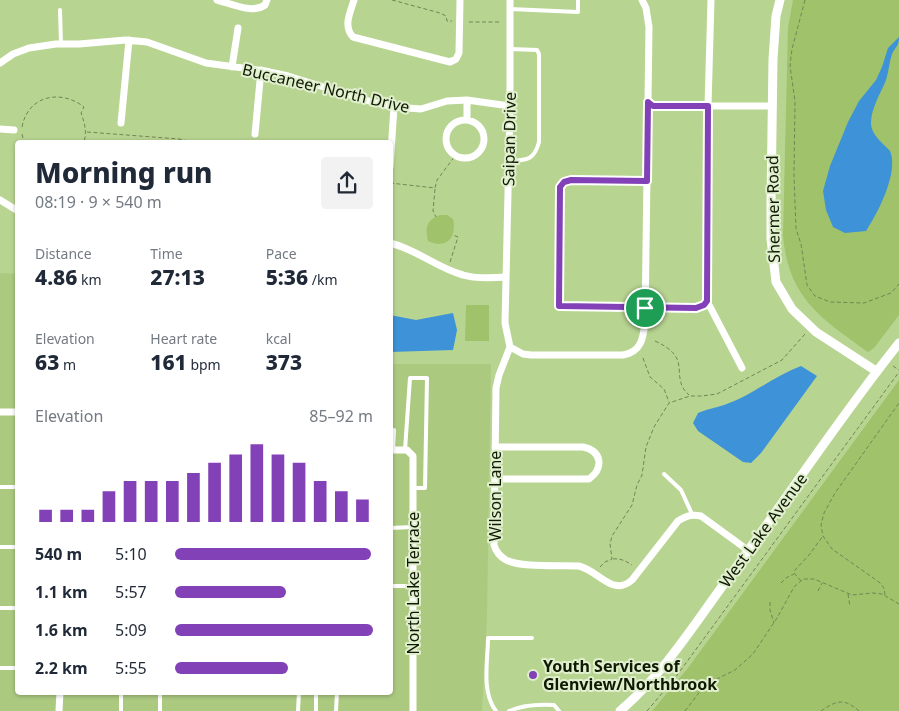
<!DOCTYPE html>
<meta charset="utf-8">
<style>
:root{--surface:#fff;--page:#f2f2f3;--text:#1f2937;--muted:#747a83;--accent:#8241b6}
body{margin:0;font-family:"Noto Sans",sans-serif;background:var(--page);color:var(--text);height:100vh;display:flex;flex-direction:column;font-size:19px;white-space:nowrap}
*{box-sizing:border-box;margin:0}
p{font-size:16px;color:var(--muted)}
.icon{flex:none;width:28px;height:28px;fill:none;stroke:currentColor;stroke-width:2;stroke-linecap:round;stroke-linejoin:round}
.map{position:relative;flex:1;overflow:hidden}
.panel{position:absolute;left:15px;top:140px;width:378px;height:555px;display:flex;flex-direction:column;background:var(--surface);border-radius:5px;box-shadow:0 1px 4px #0004}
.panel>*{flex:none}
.pin{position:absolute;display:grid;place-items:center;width:42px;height:42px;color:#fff;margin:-21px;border:2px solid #fff;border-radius:50%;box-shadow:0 1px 5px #0007}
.round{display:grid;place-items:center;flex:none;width:52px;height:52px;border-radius:5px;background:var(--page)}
.overview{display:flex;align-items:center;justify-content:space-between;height:85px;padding:0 20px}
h1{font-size:28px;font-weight:800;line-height:38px}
.figures{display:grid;grid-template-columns:repeat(3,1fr);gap:8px;height:85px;padding:5px 20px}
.figures div{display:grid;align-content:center}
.figures b{font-size:21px;font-weight:800}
.figures small{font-size:14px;font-weight:400}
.figures p{font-size:14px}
.chart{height:140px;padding:10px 20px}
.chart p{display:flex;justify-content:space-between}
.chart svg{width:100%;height:90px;margin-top:5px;stroke:var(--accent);stroke-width:6}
ul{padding:0 20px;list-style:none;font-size:16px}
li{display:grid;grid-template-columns:80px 60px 1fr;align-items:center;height:38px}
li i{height:12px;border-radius:6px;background:var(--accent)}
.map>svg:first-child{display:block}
.built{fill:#acc980}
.green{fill:#a0c26a}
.water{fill:#3d92d8}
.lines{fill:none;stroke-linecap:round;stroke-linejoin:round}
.path{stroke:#728655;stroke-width:1;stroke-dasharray:4 2.5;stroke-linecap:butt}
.service{stroke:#fff;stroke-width:4}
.minor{stroke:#fff;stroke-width:7}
.tertiary{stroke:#fff;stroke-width:9}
.route-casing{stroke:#fff;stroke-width:10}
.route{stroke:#8241b6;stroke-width:6}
.poi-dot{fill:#8241b6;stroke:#e0efce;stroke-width:2}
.labels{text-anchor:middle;stroke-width:4;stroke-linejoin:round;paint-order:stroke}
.street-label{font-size:16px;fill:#101902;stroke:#e0efce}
.poi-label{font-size:16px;font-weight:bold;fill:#101902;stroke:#e0efce;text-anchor:start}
</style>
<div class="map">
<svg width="899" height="711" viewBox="0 0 899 711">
<rect width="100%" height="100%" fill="#b8d491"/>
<!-- built -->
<path class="built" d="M0,273l18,1v418h372v-328h101l-4,253 -5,94h-482z"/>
<!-- green -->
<path class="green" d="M793,0h106v315l-25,33 -6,4c-48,-34 -80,-55 -85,-117l5,-207z
M440,215h7l6,4c4,18 -6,31 -25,22 -3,-13 -2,-21 12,-26z
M466,305h23v36h-24z
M899,380v331h-247l36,-43z"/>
<!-- water -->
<path class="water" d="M899,37c0,9 -3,9 -7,17 -3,8 -3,17 -6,26 -5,13 -15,28 -15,43 0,12 12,20 19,28 9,21 -12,62 -24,80l-21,2 -12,-6 -7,-17 -3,-19 7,-25 18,-44 11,-21 17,-21 6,-13 6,-19z
M453,313l4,17 -4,20 -63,2v-37l26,5z
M801,366l16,10 -56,77 -10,10 -8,-1 -45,-31 -5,-8 5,-10c9,-4 17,-5 26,-8 27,-9 50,-29 77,-39z"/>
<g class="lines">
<!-- path -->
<path class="path" d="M392,0l48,13 6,3 1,5h5
M805,0l-13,49 -2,17 5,35 -1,74 2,54 5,15 6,41 8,11 15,6 34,1 27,-10 8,-9
M469,22h31
M22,127c6,-32 39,-38 62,-20l-3,6c4,11 6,19 3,29
M87,132l92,7 14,3
M22,134l2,8
M390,183l45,5 2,-8 18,-24
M435,189l-2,22 3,6
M450,262l8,-25 -5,-2
M655,341c40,18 13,35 34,54
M643,358l7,19 14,12 5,13
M893,366l6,4
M613,559c7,-1 13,2 19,6
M600,567l5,-5 7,-3 -2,-15 2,-8 20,-31 5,-20 5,-10 4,-28 8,-20 15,-24 21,-7h11l16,-2 65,-34 23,-26
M801,581l-7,-8 1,-3 14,-15 14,-19
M781,583l5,-5 8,-4
M818,591l4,-8
M848,594l2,13
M885,595l-1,-7 -5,-6 -47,-33 -9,-13 -2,-11 3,-12 11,-20 64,-90
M770,602v8l4,13
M647,711l28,-33 224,-306
M685,711l20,-26 30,-15 18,-16 24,-36 17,-31 9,-8h11l38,16 21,-2 9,1 17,10
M821,711c16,-11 23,-13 38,0"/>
<!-- service -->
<path class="service" d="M510,9l68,3v-12
M60,10l1,34
M509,161c17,-1 25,0 30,-19v-88l-2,-4 -27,-1
M390,430h4l-1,20
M405,450l5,-72h17l-2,110h-12
M664,474l17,16 11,24
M0,487h18
M390,528l23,-1
M0,547h18
M390,586h23
M0,608h18
M0,668h18
M121,692v19
M160,692v19
M298,711l1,-19
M316,711v-19
M336,711l1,-19
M496,711c-15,-19 -8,-51 -8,-73h44
M509,711c14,-6 29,-7 45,-6l5,6"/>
<!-- minor -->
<path class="minor" d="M217,0c15,4 35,14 48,5l2,-5
M354,0c-4,13 -11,26 -1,37l97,25 6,-3 3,-6 1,-53
M510,0v106l-5,217 5,24 -11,28 -3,13 -2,157c2,7 5,11 12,15 15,8 54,5 73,6 20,5 34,31 53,14l46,-59c8,-5 13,-7 23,-5l48,35
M711,0l-3,106 -1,195 35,67
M0,63l13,-9 16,-6 27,-4h23l47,-4 21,2 59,21 59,8 23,5 84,26 22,5 27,2 26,-8 20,-1 43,6
M232,67l6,-39
M648,103l5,3h119
M446 139a19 19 0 1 1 38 0a19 19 0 1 1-38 0Z
M467,120v-20
M121,123l8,-83
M0,129l14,1
M255,134l6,-64
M390,167l4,-60
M647,181l-76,-1 -7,2 -4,5 -1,119 137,2 8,-3 3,-4
M0,200l18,11
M390,243c26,6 47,25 73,32 13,4 29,3 43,2
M510,347l13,7 8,1h92c18,-3 20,-16 22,-32l4,-296 -3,-19 -4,-8
M0,412h18
M390,450h17l6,6v255
M495,479h94c15,-11 13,-28 -6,-32h-88
M59,711l1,-19"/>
<!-- tertiary -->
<path class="tertiary" d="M780,0l-4,16 -3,43 -2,142v38l5,43 16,27 24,23 60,39
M620,711c41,-35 70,-80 101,-123 60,-81 115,-166 178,-245"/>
</g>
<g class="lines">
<defs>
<path id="route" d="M648,102l5,4h55l-1,195 -3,4 -8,3 -137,-2 1,-119 4,-5 7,-2 76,1z"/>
</defs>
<!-- route casing -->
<use href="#route" class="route-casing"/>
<!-- route -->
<use href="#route" class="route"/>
</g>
<!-- markers -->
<circle class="poi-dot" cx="533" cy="675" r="5"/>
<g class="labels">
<!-- street labels -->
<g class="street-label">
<text transform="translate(326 88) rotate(13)" y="6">Buccaneer North Drive</text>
<text transform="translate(509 139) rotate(-89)" y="6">Saipan Drive</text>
<text transform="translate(773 209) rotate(-91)" y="6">Shermer Road</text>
<text transform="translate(495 496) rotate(-90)" y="6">Wilson Lane</text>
<text transform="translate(763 530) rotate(-54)" y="6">West Lake Avenue</text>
<text transform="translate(413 583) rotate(-90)" y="6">North Lake Terrace</text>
</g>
<!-- poi labels -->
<g class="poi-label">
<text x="543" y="672">Youth Services of<tspan x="543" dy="18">Glenview/Northbrook</tspan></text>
</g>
</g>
</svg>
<div class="pin" style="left:645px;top:308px;background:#1e9e55"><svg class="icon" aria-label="arrive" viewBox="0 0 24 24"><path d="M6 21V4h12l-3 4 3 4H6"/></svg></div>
<section class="panel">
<div class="overview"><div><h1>Morning run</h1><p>08:19 · 9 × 540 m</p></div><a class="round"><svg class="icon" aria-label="share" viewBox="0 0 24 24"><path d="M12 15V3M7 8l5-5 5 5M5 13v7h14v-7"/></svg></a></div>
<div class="figures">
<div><p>Distance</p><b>4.86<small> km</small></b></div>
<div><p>Time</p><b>27:13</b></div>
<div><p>Pace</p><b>5:36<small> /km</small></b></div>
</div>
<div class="figures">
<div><p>Elevation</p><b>63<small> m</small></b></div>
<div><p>Heart rate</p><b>161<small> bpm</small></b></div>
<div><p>kcal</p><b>373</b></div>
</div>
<div class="chart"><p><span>Elevation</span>85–92 m</p>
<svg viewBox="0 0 160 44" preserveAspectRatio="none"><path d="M5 44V38M15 44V38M25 44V38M35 44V29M45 44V24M55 44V24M65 44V24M75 44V20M85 44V15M95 44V11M105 44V6M115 44V11M125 44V15M135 44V24M145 44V29M155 44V33"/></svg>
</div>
<ul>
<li><b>540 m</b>5:10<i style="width:99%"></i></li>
<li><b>1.1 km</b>5:57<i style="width:56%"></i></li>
<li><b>1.6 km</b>5:09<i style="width:100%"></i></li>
<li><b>2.2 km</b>5:55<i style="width:57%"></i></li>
</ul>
</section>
</div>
